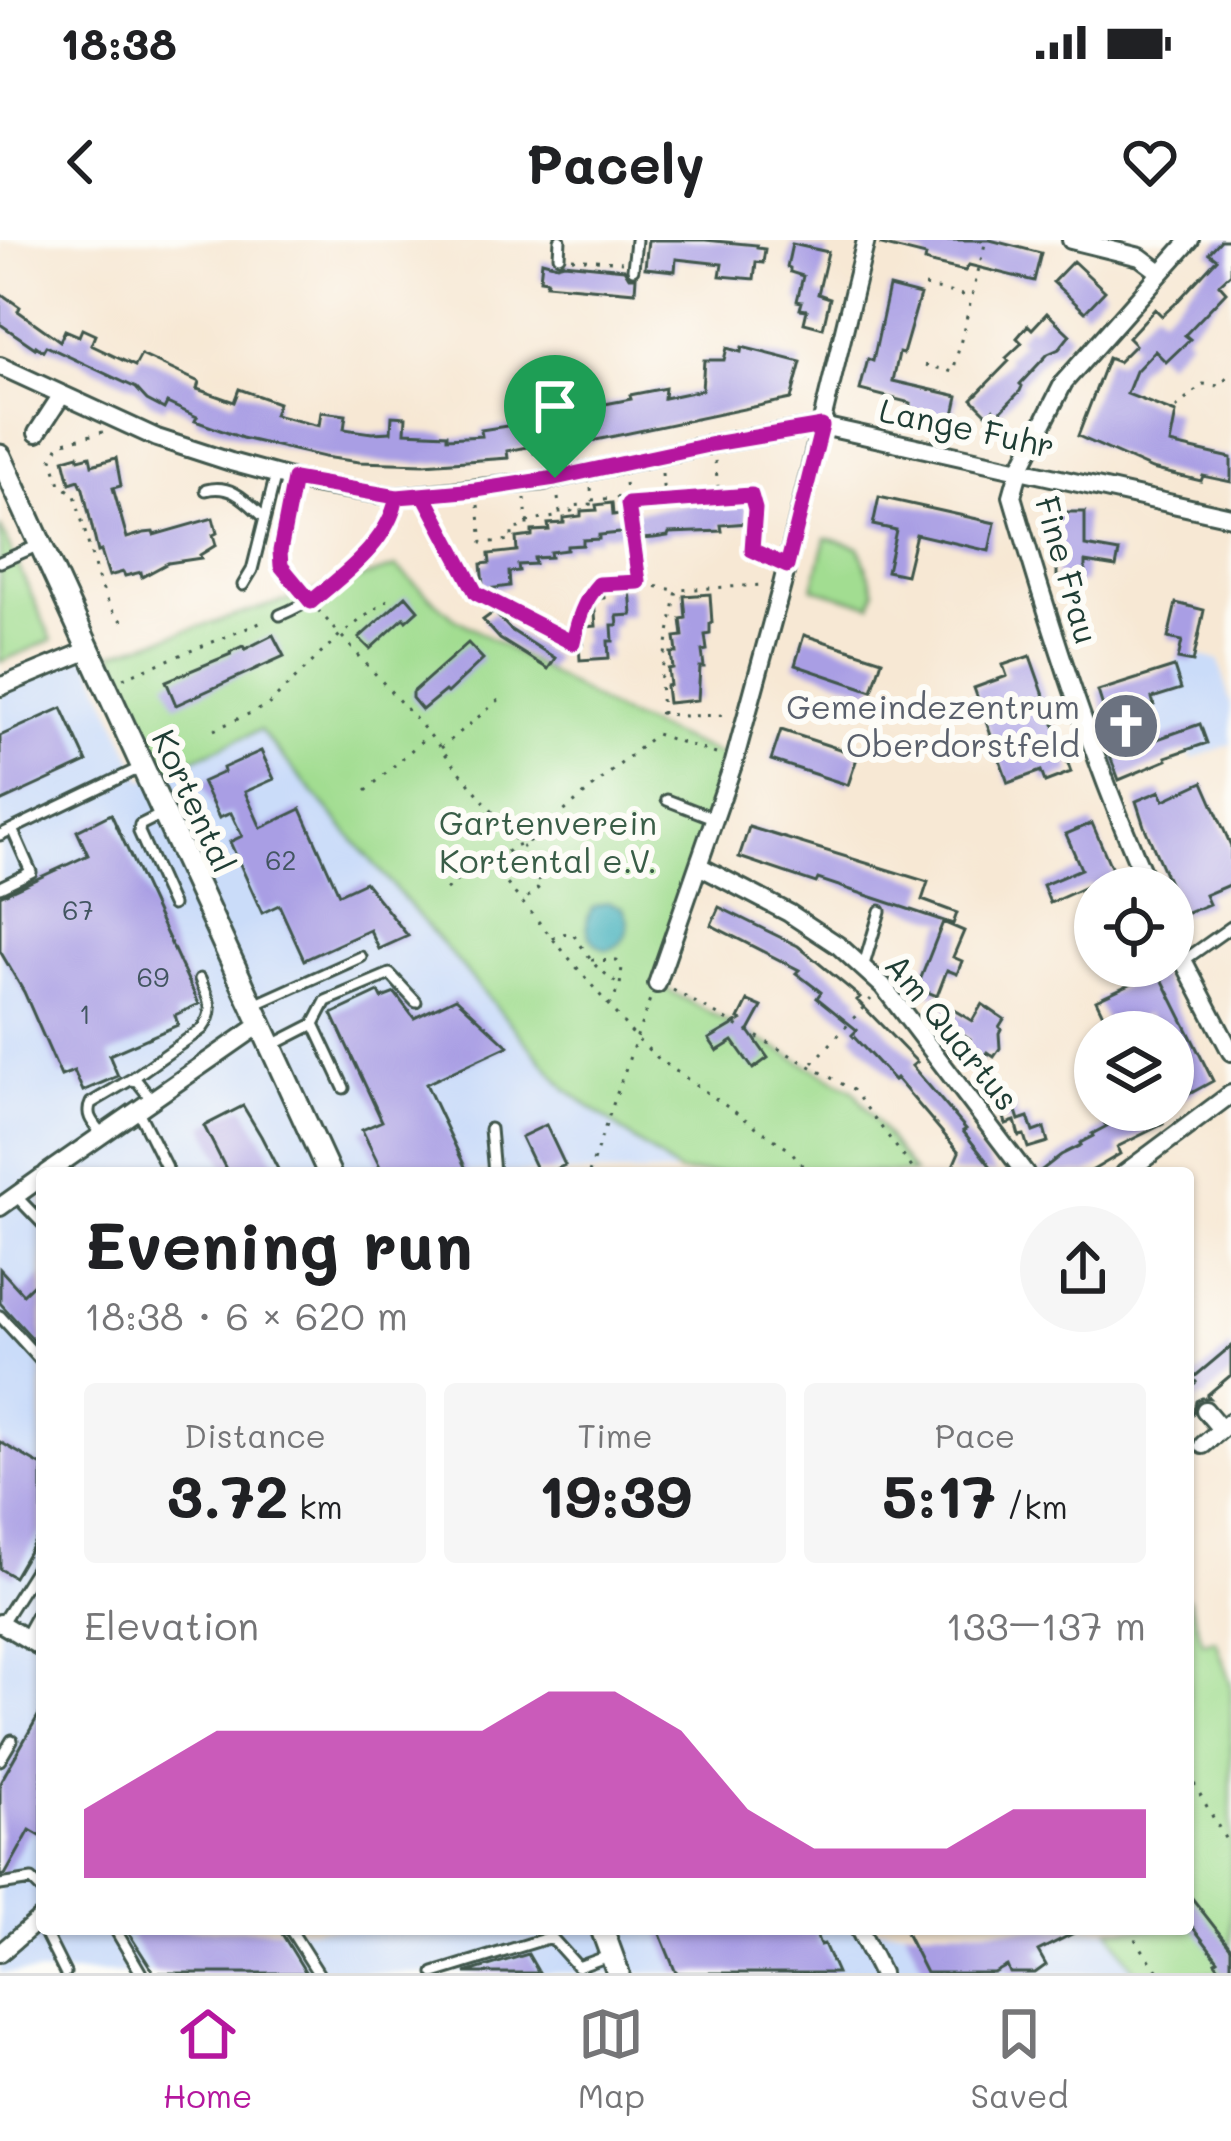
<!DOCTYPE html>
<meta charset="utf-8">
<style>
:root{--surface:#fff;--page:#f6f6f6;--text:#202124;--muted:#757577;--line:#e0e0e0;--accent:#b5179e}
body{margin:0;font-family:Mali,sans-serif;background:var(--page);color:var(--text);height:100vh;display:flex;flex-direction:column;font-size:45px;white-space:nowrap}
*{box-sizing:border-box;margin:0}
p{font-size:39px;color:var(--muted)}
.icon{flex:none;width:66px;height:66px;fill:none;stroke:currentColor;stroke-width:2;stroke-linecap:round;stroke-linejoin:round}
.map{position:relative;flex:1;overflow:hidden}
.details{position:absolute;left:36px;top:927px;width:1158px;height:768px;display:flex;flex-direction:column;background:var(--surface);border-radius:12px;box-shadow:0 3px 9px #0004}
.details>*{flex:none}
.tools{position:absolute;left:1074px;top:627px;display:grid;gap:24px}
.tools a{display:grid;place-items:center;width:120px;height:120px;border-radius:50%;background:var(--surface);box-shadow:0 3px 9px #0004;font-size:60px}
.pin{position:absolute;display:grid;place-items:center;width:102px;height:102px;color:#fff;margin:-123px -51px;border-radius:50% 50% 50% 0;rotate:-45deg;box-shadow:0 0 12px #0007}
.pin .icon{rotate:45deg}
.round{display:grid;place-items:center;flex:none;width:126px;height:126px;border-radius:63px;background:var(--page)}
.headline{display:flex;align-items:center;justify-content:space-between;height:204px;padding:0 48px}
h1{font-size:66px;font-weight:700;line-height:90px}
.stats{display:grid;grid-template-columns:repeat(3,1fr);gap:18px;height:204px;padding:12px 48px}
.stats div{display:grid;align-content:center;border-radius:12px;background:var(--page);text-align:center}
.stats b{font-size:60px;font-weight:700}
.stats small{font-size:33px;font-weight:400}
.stats p{font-size:33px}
.chart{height:336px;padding:24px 48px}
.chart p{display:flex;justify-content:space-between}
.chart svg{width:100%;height:216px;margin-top:12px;fill:var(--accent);opacity:.7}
.status{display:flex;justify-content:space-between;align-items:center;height:84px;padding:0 60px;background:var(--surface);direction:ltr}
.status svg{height:33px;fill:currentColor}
header{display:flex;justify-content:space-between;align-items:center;height:156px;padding:0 48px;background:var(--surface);font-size:54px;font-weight:700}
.tab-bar{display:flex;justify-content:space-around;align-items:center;height:168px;border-top:3px solid var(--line);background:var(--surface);font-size:33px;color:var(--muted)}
.tab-bar a{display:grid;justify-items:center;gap:6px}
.tab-bar .selected{color:var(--accent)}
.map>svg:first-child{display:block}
.built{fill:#cadcf9}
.green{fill:#a2dd91;stroke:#608d62;stroke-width:3}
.water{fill:#3eaeba;stroke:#2e7677;stroke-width:3}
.building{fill:#a99ee4}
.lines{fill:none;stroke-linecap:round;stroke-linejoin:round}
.service-casing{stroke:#3f574c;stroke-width:15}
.minor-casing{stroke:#3f574c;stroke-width:22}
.tertiary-casing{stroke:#3f574c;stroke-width:27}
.path{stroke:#3f574c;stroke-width:3;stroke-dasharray:3 9;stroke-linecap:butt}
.service{stroke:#fff;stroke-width:9}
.minor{stroke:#fff;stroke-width:16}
.tertiary{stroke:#fff;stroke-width:21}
.route-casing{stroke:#fff;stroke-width:24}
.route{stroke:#b5179e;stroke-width:15}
.labels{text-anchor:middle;stroke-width:12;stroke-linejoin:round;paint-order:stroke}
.number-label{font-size:27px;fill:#425560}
.street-label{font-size:33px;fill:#1f3d34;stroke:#fdfcf7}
.worship-label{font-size:33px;fill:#5b616d;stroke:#fdfcf7;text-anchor:end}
.park-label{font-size:33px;fill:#395d47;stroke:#fdfcf7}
</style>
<div class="status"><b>18:38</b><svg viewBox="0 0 49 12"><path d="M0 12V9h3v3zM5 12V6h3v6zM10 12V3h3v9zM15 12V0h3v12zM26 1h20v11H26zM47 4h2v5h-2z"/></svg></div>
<header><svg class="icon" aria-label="back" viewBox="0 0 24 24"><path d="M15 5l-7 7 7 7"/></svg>Pacely<svg class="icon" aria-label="heart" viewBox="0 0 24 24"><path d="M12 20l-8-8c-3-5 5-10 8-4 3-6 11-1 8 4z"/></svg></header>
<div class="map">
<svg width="1231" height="1733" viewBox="0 0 1231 1733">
<rect width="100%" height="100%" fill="#fdfcf7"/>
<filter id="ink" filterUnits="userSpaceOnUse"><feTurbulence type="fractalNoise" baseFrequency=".00833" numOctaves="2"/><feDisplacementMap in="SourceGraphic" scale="24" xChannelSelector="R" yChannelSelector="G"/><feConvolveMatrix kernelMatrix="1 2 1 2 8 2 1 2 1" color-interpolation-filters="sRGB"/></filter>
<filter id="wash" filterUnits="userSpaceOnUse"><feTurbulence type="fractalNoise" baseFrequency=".004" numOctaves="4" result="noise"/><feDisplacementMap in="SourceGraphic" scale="48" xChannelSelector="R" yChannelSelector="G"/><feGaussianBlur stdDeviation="2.7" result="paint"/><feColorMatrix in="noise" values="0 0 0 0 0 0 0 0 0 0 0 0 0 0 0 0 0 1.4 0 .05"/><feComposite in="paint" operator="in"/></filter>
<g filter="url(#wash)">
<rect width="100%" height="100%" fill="#f7e8d4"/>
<!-- built -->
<path class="built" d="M83,407l60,134 117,-51 307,360 112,83h-637v756h1066l27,44h-1135v-1297z
M1181,412l38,8 12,46v38l-39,15 -5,-9 -70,30 -10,-29 9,-3 22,-38 15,-5 -1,-7 28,-9 -6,-22z"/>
<!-- green -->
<path class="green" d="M0,286l52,114 -52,22z
M826,298l33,9 16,44 -4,14 -58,-17z
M396,327l57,50 167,97 114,46 -77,224 196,106 61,83h-235l-112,-83 -307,-360 -94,41 -53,-118z
M1188,1357l15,46 13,-3 15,45v288h-95l-27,-44h79z"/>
<!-- water -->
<path class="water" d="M607,662l15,5c12,16 5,38 -15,43 -19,-7 -26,-26 -14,-43z"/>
<g id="blocks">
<!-- building -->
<path class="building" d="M648,0h57l52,5v3l8,1 -2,14 -7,-1 -2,17 -34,-3 2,-12 -46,-5 -1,12 -30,-3z
M882,0h108l51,13 -7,28 -65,-16 -4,6 -34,-8 -6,-2 1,-5 -45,-11z
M1221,0h10v33l-12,11 7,8 -41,43 5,4 -24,23 -11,-11 -19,20 -9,23 49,19 -6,31 61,14v24l-28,-6 -2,5 -49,-12 -74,-33 30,-78 10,4 17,-17 -7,-7 27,-29 7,7 13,-12 42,-45 -8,-6z
M792,4l36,8 -10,42 12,4 -7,30 -19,-5 3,-13 -7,-1 2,-7 -5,-1 6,-25 -13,-4v-4l-3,-1z
M542,21l15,4 7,-2 60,6 5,8h7l-1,15 -89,-8 1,-4 -7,-1z
M1073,21l32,30 -20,21 -32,-30z
M889,47l31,8 -17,59 -4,-1 -6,28 65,15 -6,28 -43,-10 2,-11 -51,-13 8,-31 5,2z
M0,53l20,14 -2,4 42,30 5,-11 14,6 3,-7 13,6 -4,10 44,21 6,-11 58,27 -2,7 37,13 5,-13 39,14 -4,12 45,11 2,-14 25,3 -2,14 28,4 19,-1 1,-16 14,1 -1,15 42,2v4l35,-2 -1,-6 70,-11 3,14 26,-5 -2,-13 23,-4 -1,-6 31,-6 -1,-4 35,-7 -1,10 38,-8 2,-30h20l3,-12 14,4 1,-5 59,15 -10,37 -257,54 -2,-7 -25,5 1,7 -84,6 -65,-2 -35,-5 -82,-19 -47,-17 2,-4 -30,-14 -3,6 -17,-9 -11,-12 -90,-42 -3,5 -7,-5 -1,2 -35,-24z
M1047,73l23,22 -11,14 -11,5 -28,30 2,2 -2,5 -22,23 -5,-5 -5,6 -16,-16 37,-38 -3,-3 16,-15 -5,-5 11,-13 4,4z
M78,215l1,4 11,-3 2,9 24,-7 5,28 -8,2 14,50 17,-5 9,-1 1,3 59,-17 4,15 -4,2 3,10 -16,10 1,3 -33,5 -26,14 -1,-5 -16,4 -2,-4 -14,4 -8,-25 -3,1 -15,-63 -4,-9 -9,3 -6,-24z
M879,257l116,26 -6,28 -73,-17 -10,41 -19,-4 9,-41 -23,-5z
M723,259v3l23,-2 2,23 -27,2 1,6 -53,2 -1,3 -14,2 -13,1 -1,-8 -41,4v4l-16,1v5l-16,1v4l-17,2 1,5 -17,1 1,6 -17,1 1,6 -10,1 1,14 -22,3 -5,-3 -2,-22 9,-1 -1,-9 28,-3 -1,-13 16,-2v-5l17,-1 -1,-6 16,-1v-5l17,-2v-5l16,-1 -1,-5 16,-2 1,12z
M1057,272h28v34l34,6 -3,15 -31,-5v21h-28z
M630,347l2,28 -15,1 1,9h-6l1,16h-5l1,17 -29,2 -1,-16h4l-1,-17 14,-1 -2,-27 10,-1 -1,-9z
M710,354l2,29 -2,1v10l-5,1 2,15 -5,1 2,16h-4l-2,33 -30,3 -2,-17 4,-1 -2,-16 5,-1 -2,-15h6l-2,-16 8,-1 -2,-17 5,-1 -2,-22z
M406,356l12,14 -12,11 -2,-3 -34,31 -11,-11z
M1176,363l28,7 -11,52 -15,-3 4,-18 -14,-3z
M494,372l17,18 44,28 -7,11 -48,-30 -17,-19z
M273,395l11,21 -108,49 -10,-24 65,-27 -1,-2 13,-6 2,3z
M804,395l78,25 -10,31 -77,-26z
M468,403l15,16 -36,34 -2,-2 -23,19 -10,-12v-5z
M1030,416l41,116 -26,10 -4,-11 -33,12 -34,-95 33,-12 -4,-11z
M1174,427l7,22 -29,9 2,7 -16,5 11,32 51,-18 7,19 -41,14 1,3 -48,20 -11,-29 8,-3 -18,-57z
M62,468l25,54 -87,40v-66z
M781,490l77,25 -10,30 -77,-25z
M261,511l13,28 -29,13 16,36 40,-19 38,85 26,-12 43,54 -29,13 -9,-19 -66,30 -25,-55 -17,8 -32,-71 12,-6 -11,-23 -12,5 -17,-36 22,-10 -1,-4z
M1203,542l28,64v38l-26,11 4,9 -26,11 -39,-89 -8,-25 24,-10 4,9z
M111,574l88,190 -24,11 3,10 -69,30 9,21 -35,15 -9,-20 -13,5 -37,-84 -24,-41v-55l88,-41 -11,-24z
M1092,583l28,65 -32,-2 -38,17 -7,-18 38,-16 -15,-35z
M749,587l179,55 -6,18 35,13 -4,11 -135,-45 -2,4 -77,-26z
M719,667l79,39 62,51 -3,3 60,62 -5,4 54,63 -3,2 33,42h-46l9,-21 -63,-74 -2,2 -42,-45 5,-5 -40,-32 4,-6 -25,-19 3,-3 -88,-45z
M943,682l21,9 -11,26 9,4 -5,13 -10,-4 -10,26 -20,-8z
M1158,731l55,110 -40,22v-71h-17l-9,-18 -36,17 -15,-31z
M379,752l3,6 13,-5 19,25 42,-20 52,48 -82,38 42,89h-85l-21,-43 20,-9 -50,-107z
M748,761l14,6 -13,24 19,27 -15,11 -20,-28 -16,10 -8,-12 32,-19 -2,-1z
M982,764l22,15 -5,8 2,2 -2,4 1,15 -6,9 -7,-5 -8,12 -18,-11 9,-14 -31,-21 8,-12 25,15z
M1014,865l5,15 9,-3 5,15 11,-4 4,14 -20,6 -4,-13 -5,1 -4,-15 -9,3 -2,-7 -2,-8z
M243,866l18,30 19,37h-52l-24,-47z
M1133,870h14l2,4 7,-3 7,13 -46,23 3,7 -32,19h-50l23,-18 20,-10 -1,-2 13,-7 -1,-2 15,-8 -2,-2z
M546,885l19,40 -17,8h-10l-17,-36z
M0,1029l23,25 19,-18v73l-42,-46z
M1231,1106v29l-24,20 3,3h-8l-6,3 -3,13 -5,4v-29l8,-7 -3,-4z
M0,1202l42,24v63l-28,48 -14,-8z
M42,1469v128l-12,-7 -25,45 -5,1v-93z
M1188,1653l43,55v25h-8l-8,-11 3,-2 -30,-39z
M126,1689h153l27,44h-152z
M658,1689h156l6,16 4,-1 13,29h-161z
M904,1689h178l-44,22 8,14 -11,8h-25l-3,-7 -13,7h-68z
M528,1714l11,19h-74z"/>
</g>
</g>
<g filter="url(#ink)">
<use href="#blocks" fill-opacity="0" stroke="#3f574c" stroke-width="3"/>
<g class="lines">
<defs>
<path id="service" d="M559,16l1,-16
M633,29l3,-29
M206,250c26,-7 41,12 59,28
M424,255l52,98 76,37
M752,310l35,16
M0,322l39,-17
M243,345l9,-15 24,-96
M280,375c46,-19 106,-66 117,-118
M667,560l49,19
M164,573l-24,12 -1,7 33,73
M0,595l142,-68
M0,647l31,-15 -19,-43
M1183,721l48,-34
M863,728l17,-57
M252,766l109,-49
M314,784l12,-23 64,-27 26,28
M271,806l43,-22 30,64
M130,840l72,-51c15,-20 6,-29 -2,-50
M137,869l32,64
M490,889l4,44
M101,893c-8,-10 -16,-18 -10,-30l39,-23 7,1 14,18
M16,956l26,27
M0,1076l42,46
M1,1384l41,-65
M24,1398l18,-33
M0,1520l12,-20
M0,1645l32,-5 10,10
M43,1689l22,44
M115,1689l26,44
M290,1689l28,44
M434,1733l117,-36 27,30 33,-12"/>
<path id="minor" d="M1071,0l69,17 20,15
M0,126l157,72 74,24 81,22 85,13 146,-16 170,-37 109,-18 409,91
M37,193l24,-37
M0,447l89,-37
M699,626l90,47 50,33 44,40 142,187
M1149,648c-56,-127 -98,-259 -137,-392l7,-25 45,-89 126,-142
M1173,701l58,111
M657,744l77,-222 48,-177 84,-345
M47,933l214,-149
M1125,933l106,-79
M0,967l42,-30
M1205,1170l16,19
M1203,1205l28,-24
M0,1383l42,25
M859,1689l22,44
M0,1713l42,-36"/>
<path id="tertiary" d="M0,216l329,717
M602,1689l16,44"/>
</defs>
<!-- service casing -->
<use href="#service" class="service-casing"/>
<!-- minor casing -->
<use href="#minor" class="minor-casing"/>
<!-- tertiary casing -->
<use href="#tertiary" class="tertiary-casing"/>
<!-- path -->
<path class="path" d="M572,18l50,4
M925,46l45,11
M925,125l28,7 33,-132
M1176,168l27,-24 16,2 12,-12
M103,192l-39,10 -5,3 -7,14 8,25 15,11 22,81 13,31 13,15
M715,221l4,33
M662,233l2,26
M625,243l14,97
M591,248l1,12 33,-3
M290,258l-10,53 1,14 20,24
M525,258l2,24 33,-6v-4
M558,258l2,14 12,-1v-5l20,-2
M628,264l123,-9 4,14 -2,28
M478,265l4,38 30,-3v-11l15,-2v-5
M318,370l111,124 90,110
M565,399l8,4c5,-23 10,-42 26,-59l28,-3 48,9
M123,438l142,-57
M659,473l26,3 42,-1
M662,474l-2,-33 17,-91 85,-5
M214,490l54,-25 72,-70 49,-36
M441,508l59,-49
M716,514l-60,-20 -127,107 -15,5 -23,19 145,173 24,22 131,91 17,22
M366,551l61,-55
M522,606l20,39 -19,16
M446,650l34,-29 9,4
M553,699l6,-5 13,-1 24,33 24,20
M591,720l26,1 5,6 -2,19 -10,18
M673,750l180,100 63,83
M813,823l58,-64
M589,933l61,-174
M1188,1533l43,76
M1128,1689l31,44"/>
<!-- service -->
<use href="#service" class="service"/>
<!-- minor -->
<use href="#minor" class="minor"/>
<!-- tertiary -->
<use href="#tertiary" class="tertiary"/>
</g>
</g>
<g class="lines" filter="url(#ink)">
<defs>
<path id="route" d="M555,238l-79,12 -79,7c-9,46 -52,76 -86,105l-30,-36 -1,-15 14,-72 103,18 27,-2 52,98 97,50c5,-23 10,-42 26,-59l40,-2 -11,-78 123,-9 4,14 -3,41 35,16 35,-140 -109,18 -158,34"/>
</defs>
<!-- route casing -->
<use href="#route" class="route-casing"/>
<!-- route -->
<use href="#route" class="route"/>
</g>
<!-- icons -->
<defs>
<symbol id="church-disc" viewBox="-11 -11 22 22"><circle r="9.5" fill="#6b7280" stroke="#fdfcf7"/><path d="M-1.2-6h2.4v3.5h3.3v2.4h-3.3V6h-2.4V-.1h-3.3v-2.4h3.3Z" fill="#fff"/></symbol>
</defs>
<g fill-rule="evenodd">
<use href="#church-disc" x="1088" y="448" width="76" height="76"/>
</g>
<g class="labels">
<!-- number labels -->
<g class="number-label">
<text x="281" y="630">62</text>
<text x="78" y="680">67</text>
<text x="153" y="747">69</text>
<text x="85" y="784">1</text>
</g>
<!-- street labels -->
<g class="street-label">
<text transform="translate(967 188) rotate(12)" y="12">Lange Fuhr</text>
<text transform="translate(1067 330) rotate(74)" y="12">Fine Frau</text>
<text transform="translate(194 561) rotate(65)" y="12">Kortental</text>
<text transform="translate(952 792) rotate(51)" y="12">Am Quartus</text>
</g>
<!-- worship labels -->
<g class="worship-label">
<text x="1080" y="479">Gemeindezentrum<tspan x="1080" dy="38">Oberdorstfeld</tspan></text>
</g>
<!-- park labels -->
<g class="park-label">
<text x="548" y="595">Gartenverein<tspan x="548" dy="38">Kortental e.V.</tspan></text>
</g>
</g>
</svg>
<div class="tools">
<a><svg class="icon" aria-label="locate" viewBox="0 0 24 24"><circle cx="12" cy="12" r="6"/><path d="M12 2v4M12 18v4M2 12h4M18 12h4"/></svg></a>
<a><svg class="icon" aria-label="layers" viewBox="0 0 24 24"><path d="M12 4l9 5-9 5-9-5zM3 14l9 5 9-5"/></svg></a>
</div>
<div class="pin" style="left:555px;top:238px;background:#1e9e55"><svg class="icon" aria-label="arrive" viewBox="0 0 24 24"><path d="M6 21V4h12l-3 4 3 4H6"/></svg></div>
<section class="details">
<div class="headline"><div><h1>Evening run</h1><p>18:38 · 6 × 620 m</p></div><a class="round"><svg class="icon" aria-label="share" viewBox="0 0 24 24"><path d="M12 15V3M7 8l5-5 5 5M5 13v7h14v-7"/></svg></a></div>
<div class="stats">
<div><p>Distance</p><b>3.72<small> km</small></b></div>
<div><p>Time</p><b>19:39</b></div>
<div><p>Pace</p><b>5:17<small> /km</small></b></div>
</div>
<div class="chart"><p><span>Elevation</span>133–137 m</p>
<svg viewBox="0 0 160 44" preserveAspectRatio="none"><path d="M0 44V30L10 22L20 14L30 14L40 14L50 14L60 14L70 6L80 6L90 14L100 30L110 38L120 38L130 38L140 30L150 30L160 30V44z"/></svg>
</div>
</section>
</div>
<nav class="tab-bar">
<a class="selected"><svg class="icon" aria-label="home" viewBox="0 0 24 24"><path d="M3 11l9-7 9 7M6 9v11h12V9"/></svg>Home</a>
<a><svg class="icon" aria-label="map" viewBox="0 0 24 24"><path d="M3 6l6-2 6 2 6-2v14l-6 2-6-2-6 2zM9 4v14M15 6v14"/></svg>Map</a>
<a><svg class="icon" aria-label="saved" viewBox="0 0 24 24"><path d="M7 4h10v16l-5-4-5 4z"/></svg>Saved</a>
</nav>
